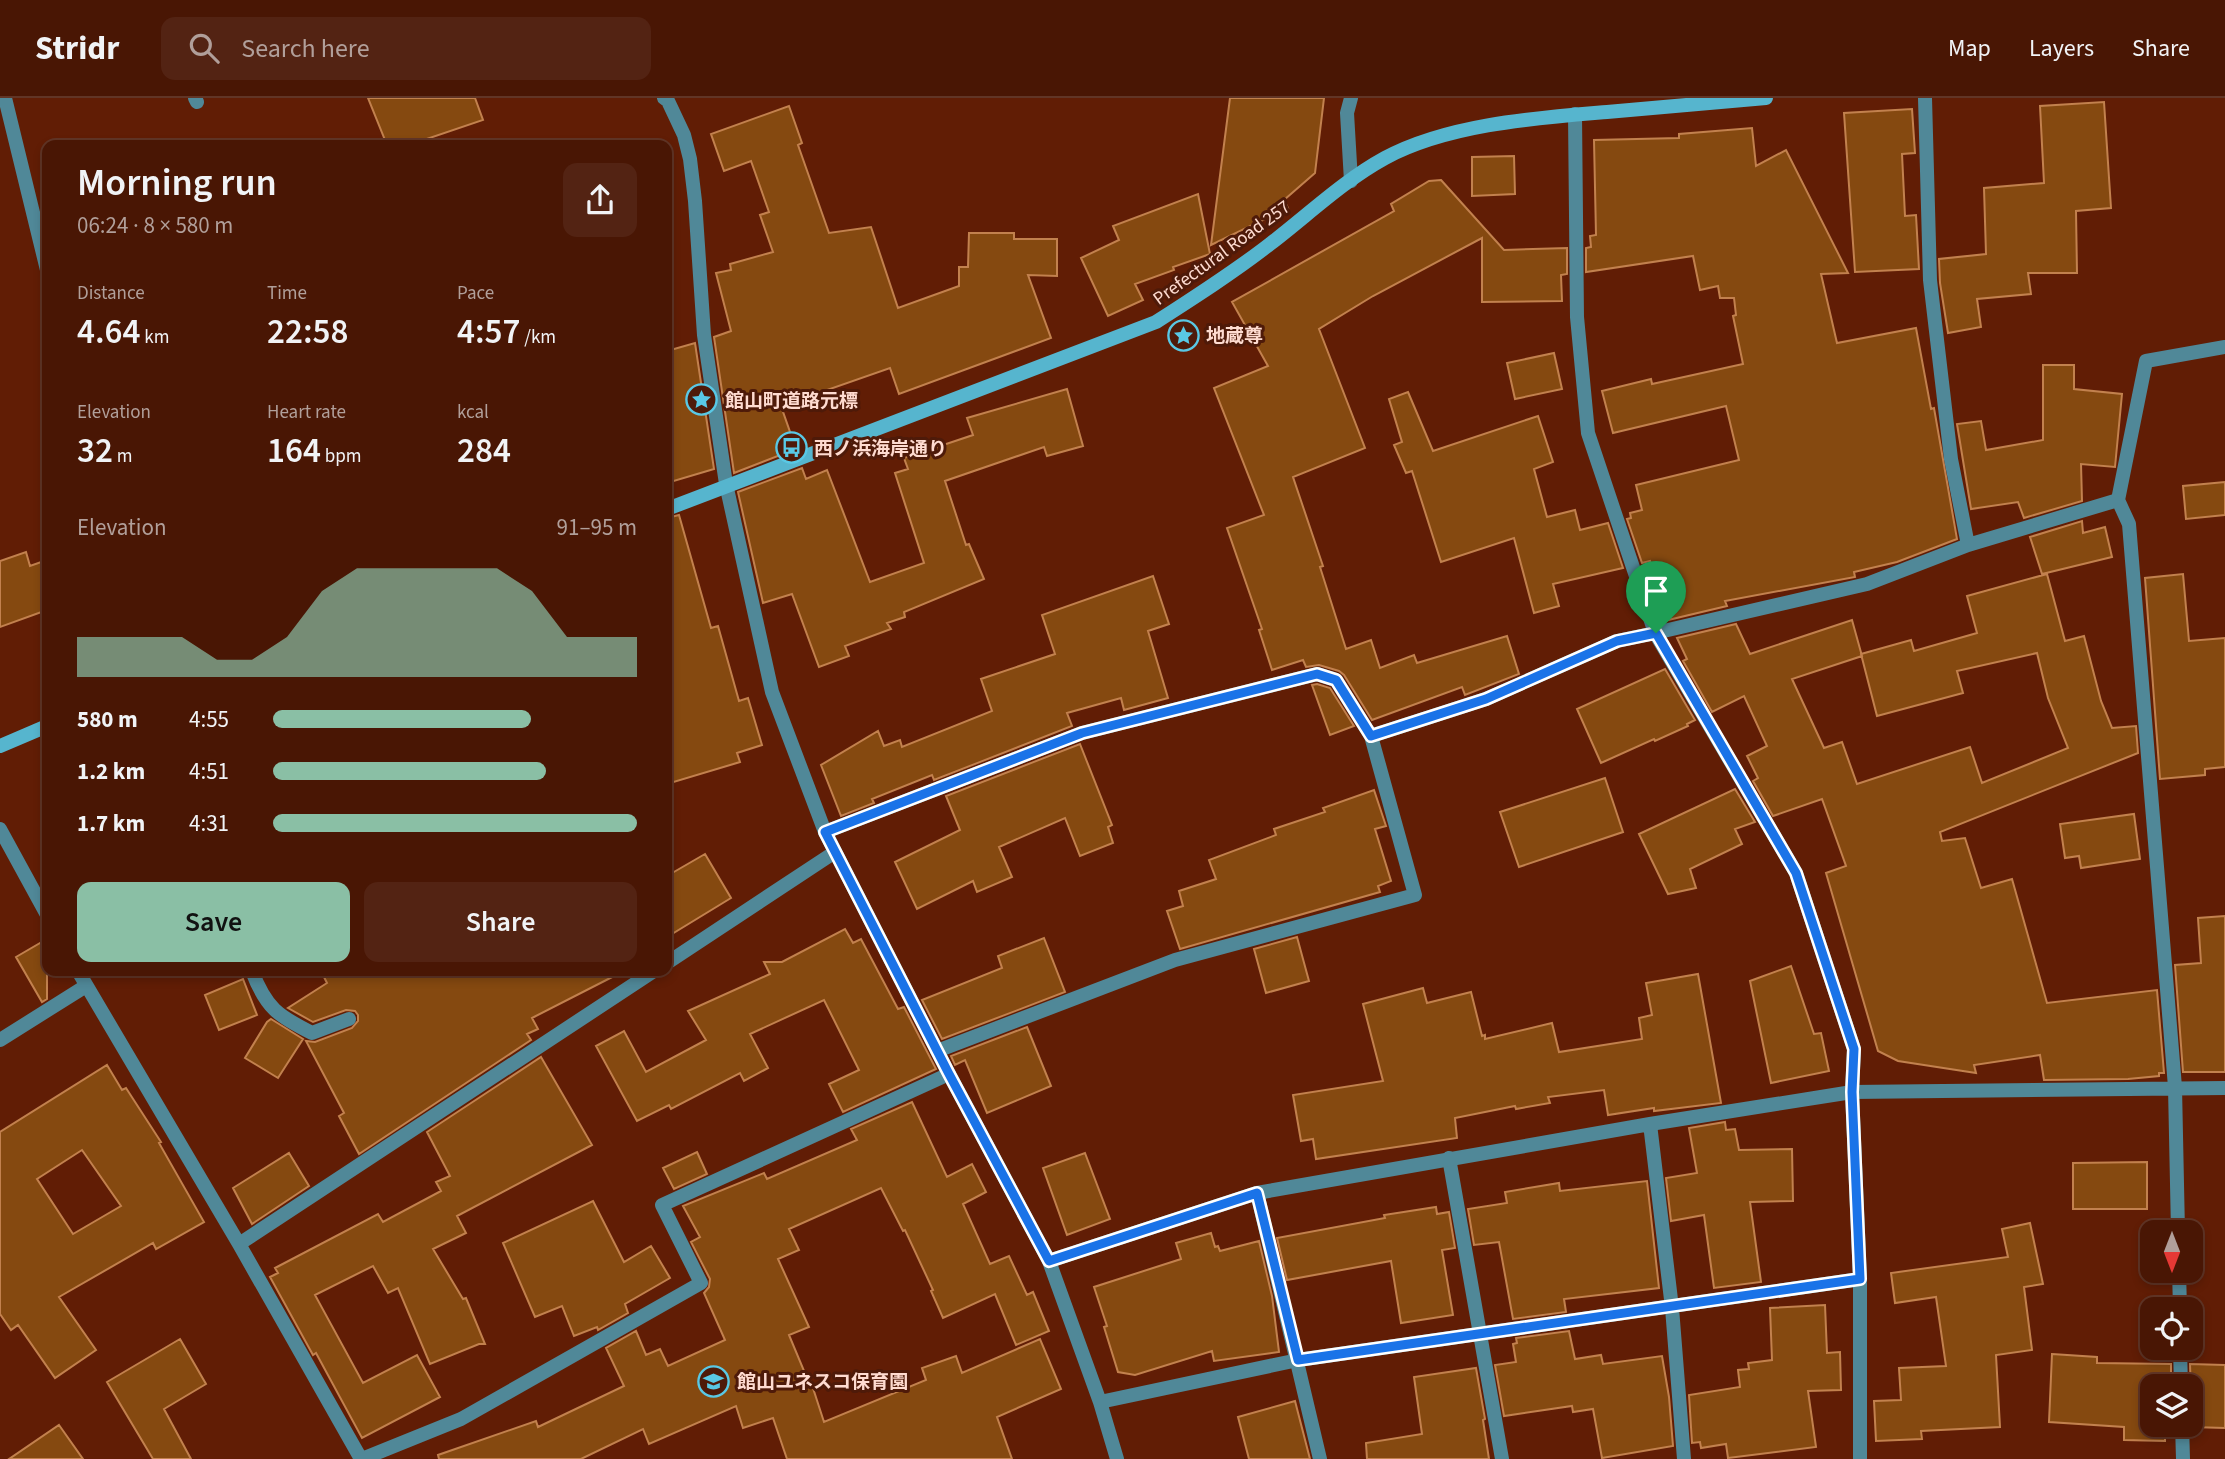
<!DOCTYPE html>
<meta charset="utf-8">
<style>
:root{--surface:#491604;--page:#532313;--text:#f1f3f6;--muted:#b19f9a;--line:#613526;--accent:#8abfa5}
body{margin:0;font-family:"Source Sans 3","Noto Sans JP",sans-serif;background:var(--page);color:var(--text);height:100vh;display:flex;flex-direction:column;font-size:26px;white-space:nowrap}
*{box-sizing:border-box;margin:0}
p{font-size:23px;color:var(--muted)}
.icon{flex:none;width:38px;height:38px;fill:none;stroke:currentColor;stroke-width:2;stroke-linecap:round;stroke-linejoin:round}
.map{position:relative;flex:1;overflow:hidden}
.panel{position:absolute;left:42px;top:42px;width:630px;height:836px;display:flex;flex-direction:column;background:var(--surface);border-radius:14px;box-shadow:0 4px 10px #0003,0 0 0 2px var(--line)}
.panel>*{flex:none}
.needle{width:46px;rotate:180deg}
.controls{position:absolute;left:2140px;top:1122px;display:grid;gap:14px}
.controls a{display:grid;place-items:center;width:63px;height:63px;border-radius:14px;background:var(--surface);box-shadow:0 4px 10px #0003,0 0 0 2px var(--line);font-size:35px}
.pin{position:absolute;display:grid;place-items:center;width:60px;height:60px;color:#fff;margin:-72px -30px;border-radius:50% 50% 50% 0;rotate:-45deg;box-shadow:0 0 7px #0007}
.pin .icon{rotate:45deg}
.round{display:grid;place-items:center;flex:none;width:74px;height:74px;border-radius:14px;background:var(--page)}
.summary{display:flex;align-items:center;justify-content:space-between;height:119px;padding:0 35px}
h1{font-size:38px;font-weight:600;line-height:52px}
.figures{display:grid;grid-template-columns:repeat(3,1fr);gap:10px;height:119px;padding:7px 35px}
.figures div{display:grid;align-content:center}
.figures b{font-size:35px;font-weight:600}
.figures small{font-size:19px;font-weight:400}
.figures p{font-size:19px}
.chart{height:196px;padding:14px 35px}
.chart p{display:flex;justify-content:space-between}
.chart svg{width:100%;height:126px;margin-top:7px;fill:var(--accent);opacity:.7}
.button{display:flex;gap:14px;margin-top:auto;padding:14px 35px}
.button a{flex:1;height:80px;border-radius:14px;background:var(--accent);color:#111;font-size:28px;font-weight:600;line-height:80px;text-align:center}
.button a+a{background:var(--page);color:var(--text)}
ul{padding:0 35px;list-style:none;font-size:23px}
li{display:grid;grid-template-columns:112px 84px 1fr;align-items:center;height:52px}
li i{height:18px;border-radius:9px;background:var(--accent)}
header{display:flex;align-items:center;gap:42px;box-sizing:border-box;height:98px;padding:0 35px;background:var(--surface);border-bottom:2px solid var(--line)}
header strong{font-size:33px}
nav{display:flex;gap:38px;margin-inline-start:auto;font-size:24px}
.search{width:490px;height:63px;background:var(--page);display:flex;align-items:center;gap:18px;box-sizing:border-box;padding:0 24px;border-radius:14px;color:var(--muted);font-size:26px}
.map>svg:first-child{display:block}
.building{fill:#854910;stroke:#c2814e;stroke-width:2;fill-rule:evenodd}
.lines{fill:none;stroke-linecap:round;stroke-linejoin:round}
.service{stroke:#508898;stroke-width:14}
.minor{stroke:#508898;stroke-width:14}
.secondary{stroke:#56b5ce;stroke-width:14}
.route-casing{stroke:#fff;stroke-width:14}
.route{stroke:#1a73e8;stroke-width:9}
.labels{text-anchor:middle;stroke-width:6;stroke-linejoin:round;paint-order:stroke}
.street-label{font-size:19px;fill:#fedbd0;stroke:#4e1a09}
.poi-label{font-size:19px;font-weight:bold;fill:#fedbd0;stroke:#4e1a09;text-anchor:start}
</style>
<header>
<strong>Stridr</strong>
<div class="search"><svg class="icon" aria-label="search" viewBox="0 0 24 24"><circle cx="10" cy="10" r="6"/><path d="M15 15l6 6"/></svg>Search here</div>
<nav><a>Map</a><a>Layers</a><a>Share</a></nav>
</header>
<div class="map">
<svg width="2225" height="1361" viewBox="0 0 2225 1361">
<rect width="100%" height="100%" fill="#611d05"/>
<!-- building -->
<path class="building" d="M368,0h107l8,22 -74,25h-22z
M1230,0h94l-9,75 -31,27 4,8 -77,37z
M2104,4l7,106 -35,3 1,62h-49l3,21 -54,5 4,28 -33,6 -8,-50 -1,-24 47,-5 -2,-66 60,-5 -4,-77z
M789,8l13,37 -4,2 31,88 42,-6 27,81 61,-22v-19h9l1,-34h45v6h43v37l-29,-1 23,63 -152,56 -9,-26 -109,38 15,43 -62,24 -20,-136 17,-6 -15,-58 15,-3 -1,-6 43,-12 -13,-37 9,-3 -18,-51 -27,10 -13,-37z
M1912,11l3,44 -13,1 3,62 11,-1 3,54 -64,3 -11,-159z
M1752,30l4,38 30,-16 62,123 -27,1 16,69 79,-15 15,81 3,-1 23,131 -60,23 -43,10 1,5 -130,24 2,5 -59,14 -8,-16 -10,-43 -8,2 -15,-44 4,-1 -1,-5 12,-3 -6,-25 103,-25 -13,-54 -113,27 -11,-42 49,-12 1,5 91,-20 -10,-48 3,-1 -2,-17h-14l-2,-12 -18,4 -7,-34 -107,16v-24l5,-1 -1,-11 6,-1 -2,-95 85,-2v-4z
M1514,58l1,38 -43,2v-39z
M1441,82l63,70 63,-2v26l-6,1 1,26 -80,1v-64l-109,58 -54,33 46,119 -72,29 30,89 -3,1 26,82 25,-9 9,28 34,-13 3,8 90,-27 12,38 -54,21 -3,-8 -90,33 -28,-45 -5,-4 -20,-6 -13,2 -3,-7 -31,10 -13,-40 3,-1 -35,-101 37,-13 -50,-127 54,-22 -36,-64 162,-91 -3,-7 38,-23z
M1198,96l12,60 -37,13 1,3 -39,14 8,16 -35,16 -27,-58 38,-18 -6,-14z
M695,245l19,126 -47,14v-132z
M1554,255l8,36 -47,10 -8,-36z
M2043,267h31v24l48,5 -7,73 -34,-3 1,37 -58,17 -6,-16 -47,7 -14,-85 24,-3 5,29 57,-10z
M1067,291l16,57 -36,10 -3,-9 -99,34 21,64 3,-1 15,35 -80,33 1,5 -18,6 4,6 -46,17 4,10 -30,11 -27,-73 -29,9 -25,-111 64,-24 4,11 21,-9 43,112 54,-19 -29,-90 13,-4 -4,-11 69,-23 -6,-17z
M1408,294l25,59 105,-35 15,46 -19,7 13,48 28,-7 5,20 28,-7 15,45 -70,16 6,22 -25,7 -20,-75 -73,24 -29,-91 -6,2 -12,-28 8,-3 -13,-43z
M2225,384v33l-39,4 -3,-33z
M679,417l32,113 7,-2 21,75 9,-3 14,47 -25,8 3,9 -73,22v-266z
M2082,423l1,12 22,-6 7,30 -70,17 -12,-37z
M26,454l4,14 17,-6v50l-47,17v-66z
M2047,476l18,67 19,-5 17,65 11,27 24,-2 2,27 -198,79 2,9 23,-3 16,50 31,-9 35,124 110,-13 7,83h-5v3l-31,3 -84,1 -4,-25 -66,10 2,8 -78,-12 -20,-10 -52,-178 20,-7 -24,-67 -49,17 -20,-35 5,-3 -11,-22 20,-10 -23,-50 -32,16 -29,-51 4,-2 -10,-21 59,-14 14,30 102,-34 10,36 -70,23 32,69 18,-6 15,42 113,-37 12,36 86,-35 -20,-50 -11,-45 -80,18 6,22 -86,23 -16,-62 50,-14 3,11 63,-18 -10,-37z
M2183,476l6,67 36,-3v129l-20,2v6l-45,4 -15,-201z
M1153,478l16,48 -21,7 20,67 -44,12 -3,-12 -54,15 5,13 -138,54 -2,-5 -60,24 2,4 -33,13 -20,-51 57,-34 6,15 16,-6 2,7 90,-36 -11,-32 74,-25 -13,-39z
M1665,571l30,51 -8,4 1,2 -33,15 -1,-2 -53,24 -24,-54z
M1317,586l13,4 24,38 -24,9 -18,-50z
M1080,646l32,81 -4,2 5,16 -33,13 -15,-38 -66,29 13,30 -35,15 -4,-11 -56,28 -22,-47 65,-32 -14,-34z
M1605,680l18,54 -104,35 -19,-55z
M1735,691l20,33 -20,7 7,15 -52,25 6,19 -28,6 -29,-60z
M1374,692l12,36 -11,3 16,52 -13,5 2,6 -200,57 -13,-38 16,-5 -4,-15 37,-12 -7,-19 67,-25 -2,-6 51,-17 -2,-4z
M2134,716l6,45 -59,9 -2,-12 -14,2 -5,-34z
M705,756l26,44 -64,39v-61z
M2225,818v156h-42l-8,-107 26,-2 -3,-45z
M845,831l8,14 8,-4 37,70 6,-2 32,62 -93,43 -14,-28 30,-14 -35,-70 -74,34 18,34 -24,13 -4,-8 -69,36 -2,-4 -32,16 -41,-75 28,-15 22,41 60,-32 -18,-29 82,-37 -6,-12h18z
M1297,839l12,44 -43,12 -12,-44z
M1044,840l21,54 -123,47 -20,-39 80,-32 -4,-12z
M47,841v60l-5,3 -26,-45z
M1791,868l23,68 7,-1 8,38 -58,12 -21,-102z
M321,873h303l-92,47 6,11 -11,5 4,6 -172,114 -20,-38 5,-3 -38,-72 9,1 37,-14 6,-7v-6l-3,-4 -9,-1 -33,12 -25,-14 39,-25z
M1698,876l23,129 -67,8v-3l-46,7 -4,-25 -56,7 2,6 -34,6 -1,-3 -60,12 2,20 -141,21 -3,-20 -12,2 -8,-46 90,-14 -20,-77 60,-16 4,15 44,-11 11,44 3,-1v4l67,-16 7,29 83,-13 -3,-21 13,-3 -6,-32z
M243,881l14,36 -38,15 -14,-35z
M271,921l32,20 -25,39 -33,-20 22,-36z
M1027,929l24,59 -64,27 -22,-53 -10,5 -4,-9z
M541,959l51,88 -135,71 9,17 -33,16 30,50 3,-1 19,46h-6l-49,20 -32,-76 -10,5 -15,-27 -58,29 48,88 54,-28 23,42 -78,41 -46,-85 -3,2 -43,-78 8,-4 -3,-5 103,-54 5,8 58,-31 -5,-9 14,-6 -23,-44z
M107,967l15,25 4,-2 35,54 -2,1 45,79 -48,27 -3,-6 -94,54 37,53 -41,28 -37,-53 -7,5 -11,-16v-182zM82,1052l39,56 -48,28 -36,-55z
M912,1004l35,75 25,-13 14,28 -23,12 27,60 19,-8 18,39 6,-3 16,39 -33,14 -21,-51 -52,24 -12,-27 2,-1 -28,-60 -2,1 -22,-43 -92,41 10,21 -21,9 31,68 -20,8 20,48 2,-1 13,40 102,-42 -4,-12 34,-12 6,17 78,-34 21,50 -64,28 15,42h-225l-14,-41 -30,10 -7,-22 -87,38 -6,-15 -62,30h-142l-1,-4 98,-34 2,6 86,-41 -18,-38 30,-17 10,24 14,-6 8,17 57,-26 -21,-47 5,-6 1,-8 -19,-37 9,-5 -17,-31 81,-33 3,6 90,-39 -6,-11z
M1725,1024l1,8 9,-1 4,21 53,-1 1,52 -43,1 11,80 -47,6 -10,-73 -33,6 -5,-43 31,-5 -8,-45z
M697,1054l10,22 -33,15 -11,-21z
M289,1055l20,33 -57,38 -19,-36z
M1085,1055l25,66 -43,16 -24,-67z
M2147,1064v47h-74v-46z
M1647,1083l12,107 -95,11 2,13 -53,7 -14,-77 -25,3 -6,-36 39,-6 -2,-11 54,-9 1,8z
M593,1103l31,61 27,-16 19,32 -45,26 3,9 -30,17 -1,-3 -23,9 -12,-30 -27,11 -32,-74z
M1436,1109l1,7 12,-2 6,36 -13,2 11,65 -52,8 -10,-62 -104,19 -10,-42 108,-20 -1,-3z
M2030,1125l13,61 -19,3 8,63 -36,5 4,72 -79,4 1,8 -46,2 -2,-40 27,-1 -2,-32 47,-2 -10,-69 -41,6 -4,-30 117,-16 -6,-28z
M1211,1135l4,14 3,-1 2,5 39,-10 13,55 7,56 -65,9 -2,-10 -77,24 -17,-3 -14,-45 3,-1 -13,-39 87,-28 -5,-16z
M1825,1207l2,48 13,-1 1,38 -33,1 8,56 -88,11 -2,-14 -25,4 -1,-6 -8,1 -3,-48 51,-8 -2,-17 11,-1 -1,-6 24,-3 -2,-52z
M1569,1233l6,28 26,-4 2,9 59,-8 7,41 4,49 -71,12 -9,-49 -20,3 -1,-6 -68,10 -9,-51 21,-3 -3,-18 4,-1 -1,-5z
M180,1241l26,45 -42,25 27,50h-38l-46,-77z
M2052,1256l45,3v6l74,1v22h-19v38h20l-7,2v15l-41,-1v-13l-75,-5z
M2190,1266l35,1v63l-33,-1z
M1476,1270l9,51 -2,1 6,39h-122l-1,-16 56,-9 -8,-57z
M1295,1303l15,58h-61l-11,-42z
M59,1327l24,34h-74z"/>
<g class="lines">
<!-- service -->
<path class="service" d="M195,0l2,4
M0,731l47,86
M825,734l257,-99 235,-59 19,6 35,56 115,-37 131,-58 38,-8
M667,865l168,-111
M78,873l161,273 122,215
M252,873c14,37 26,45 60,62l37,-14
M0,942l86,-54
M937,953l238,-91 240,-65 -44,-159
M1449,1060l53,301
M239,1146l415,-273
M362,1361l99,-40 240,-136 -39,-78 287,-131"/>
<!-- minor -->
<path class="minor" d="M5,0l42,172
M664,0l4,3 16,34 6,24 5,42 9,134 22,149 46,208 53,140 124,242 100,187 51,141 17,57
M1351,0l-4,15 4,68
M1925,0l5,182 21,179 17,86
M1575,16l2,203 11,116 67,200 141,240 58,176 -2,43 8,187v180
M1655,535l212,-49 101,-39 150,-45
M1650,1026l22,184 12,151
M1257,1095l63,266
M2178,1134l-3,-145 -46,-563 -11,-24 28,-139 79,-14
M1049,1163l208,-68 393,-69 202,-32 373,-4
M2179,1172l1,39
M2180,1250l1,38
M1100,1304l198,-42 562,-81
M2182,1326l1,35"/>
<!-- secondary -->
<path class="secondary" d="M667,411l489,-187c39,-25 78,-50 114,-78 38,-29 73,-63 115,-86 63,-34 151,-40 222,-46 53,-5 106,-9 159,-14
M0,648l47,-20"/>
</g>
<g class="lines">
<defs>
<path id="route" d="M1656,535l140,240 58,176 -2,43 8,187 -562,81 -41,-167 -208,68 -100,-187 -124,-242 257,-99 235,-59 19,6 35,56 115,-37 131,-58z"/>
</defs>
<!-- route casing -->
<use href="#route" class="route-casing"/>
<!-- route -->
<use href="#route" class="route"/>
</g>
<!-- icons -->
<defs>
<symbol id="sight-ring" viewBox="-11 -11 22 22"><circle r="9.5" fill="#4e1a09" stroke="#59c8e5" stroke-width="1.5"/><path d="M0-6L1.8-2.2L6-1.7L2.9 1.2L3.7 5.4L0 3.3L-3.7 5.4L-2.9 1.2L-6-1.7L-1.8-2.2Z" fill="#59c8e5"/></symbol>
<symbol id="bus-ring" viewBox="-11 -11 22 22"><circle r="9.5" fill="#4e1a09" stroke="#59c8e5" stroke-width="1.5"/><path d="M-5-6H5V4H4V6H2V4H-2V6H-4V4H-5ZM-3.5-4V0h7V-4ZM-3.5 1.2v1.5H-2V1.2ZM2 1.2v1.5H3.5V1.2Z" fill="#59c8e5"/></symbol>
<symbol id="school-ring" viewBox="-11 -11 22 22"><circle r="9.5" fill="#4e1a09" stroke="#59c8e5" stroke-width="1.5"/><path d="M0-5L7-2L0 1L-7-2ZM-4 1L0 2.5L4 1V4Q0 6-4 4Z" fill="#59c8e5"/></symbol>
</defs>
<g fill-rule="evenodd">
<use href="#sight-ring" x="1166" y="220" width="35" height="35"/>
<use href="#sight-ring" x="684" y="284" width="35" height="35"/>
<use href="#bus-ring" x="774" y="332" width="35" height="35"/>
<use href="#school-ring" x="696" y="1266" width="35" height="35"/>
</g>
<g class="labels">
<!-- street labels -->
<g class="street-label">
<text transform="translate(1221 154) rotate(-36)" y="7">Prefectural Road 257</text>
</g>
<!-- poi labels -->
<g class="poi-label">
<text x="1206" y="244">地蔵尊</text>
<text x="725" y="309">館山町道路元標</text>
<text x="814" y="357">西ノ浜海岸通り</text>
<text x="737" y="1290">館山ユネスコ保育園</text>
</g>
</g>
</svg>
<div class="controls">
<a><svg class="needle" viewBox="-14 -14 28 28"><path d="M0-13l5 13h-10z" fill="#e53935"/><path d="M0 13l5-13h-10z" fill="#b19f9a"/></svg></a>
<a><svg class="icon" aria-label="locate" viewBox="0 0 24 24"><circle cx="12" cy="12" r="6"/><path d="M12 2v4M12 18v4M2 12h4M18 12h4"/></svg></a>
<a><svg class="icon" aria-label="layers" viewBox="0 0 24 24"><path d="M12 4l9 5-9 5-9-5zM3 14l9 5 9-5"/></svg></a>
</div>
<div class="pin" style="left:1656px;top:535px;background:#1e9e55"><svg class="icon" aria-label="arrive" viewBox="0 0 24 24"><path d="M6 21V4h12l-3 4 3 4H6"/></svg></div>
<section class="panel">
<div class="summary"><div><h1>Morning run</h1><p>06:24 · 8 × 580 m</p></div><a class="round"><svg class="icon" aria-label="share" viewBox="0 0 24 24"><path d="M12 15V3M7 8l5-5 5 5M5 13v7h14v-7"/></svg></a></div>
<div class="figures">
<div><p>Distance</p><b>4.64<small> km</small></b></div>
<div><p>Time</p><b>22:58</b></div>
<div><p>Pace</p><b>4:57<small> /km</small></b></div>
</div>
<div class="figures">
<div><p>Elevation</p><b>32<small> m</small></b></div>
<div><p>Heart rate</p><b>164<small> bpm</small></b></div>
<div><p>kcal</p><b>284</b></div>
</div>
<div class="chart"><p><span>Elevation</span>91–95 m</p>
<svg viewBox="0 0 160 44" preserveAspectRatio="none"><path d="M0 44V30L10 30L20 30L30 30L40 38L50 38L60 30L70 14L80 6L90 6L100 6L110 6L120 6L130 14L140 30L150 30L160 30V44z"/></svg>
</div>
<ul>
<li><b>580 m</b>4:55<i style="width:71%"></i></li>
<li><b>1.2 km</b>4:51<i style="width:75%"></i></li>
<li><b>1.7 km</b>4:31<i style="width:100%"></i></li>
</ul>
<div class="button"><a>Save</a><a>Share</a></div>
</section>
</div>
